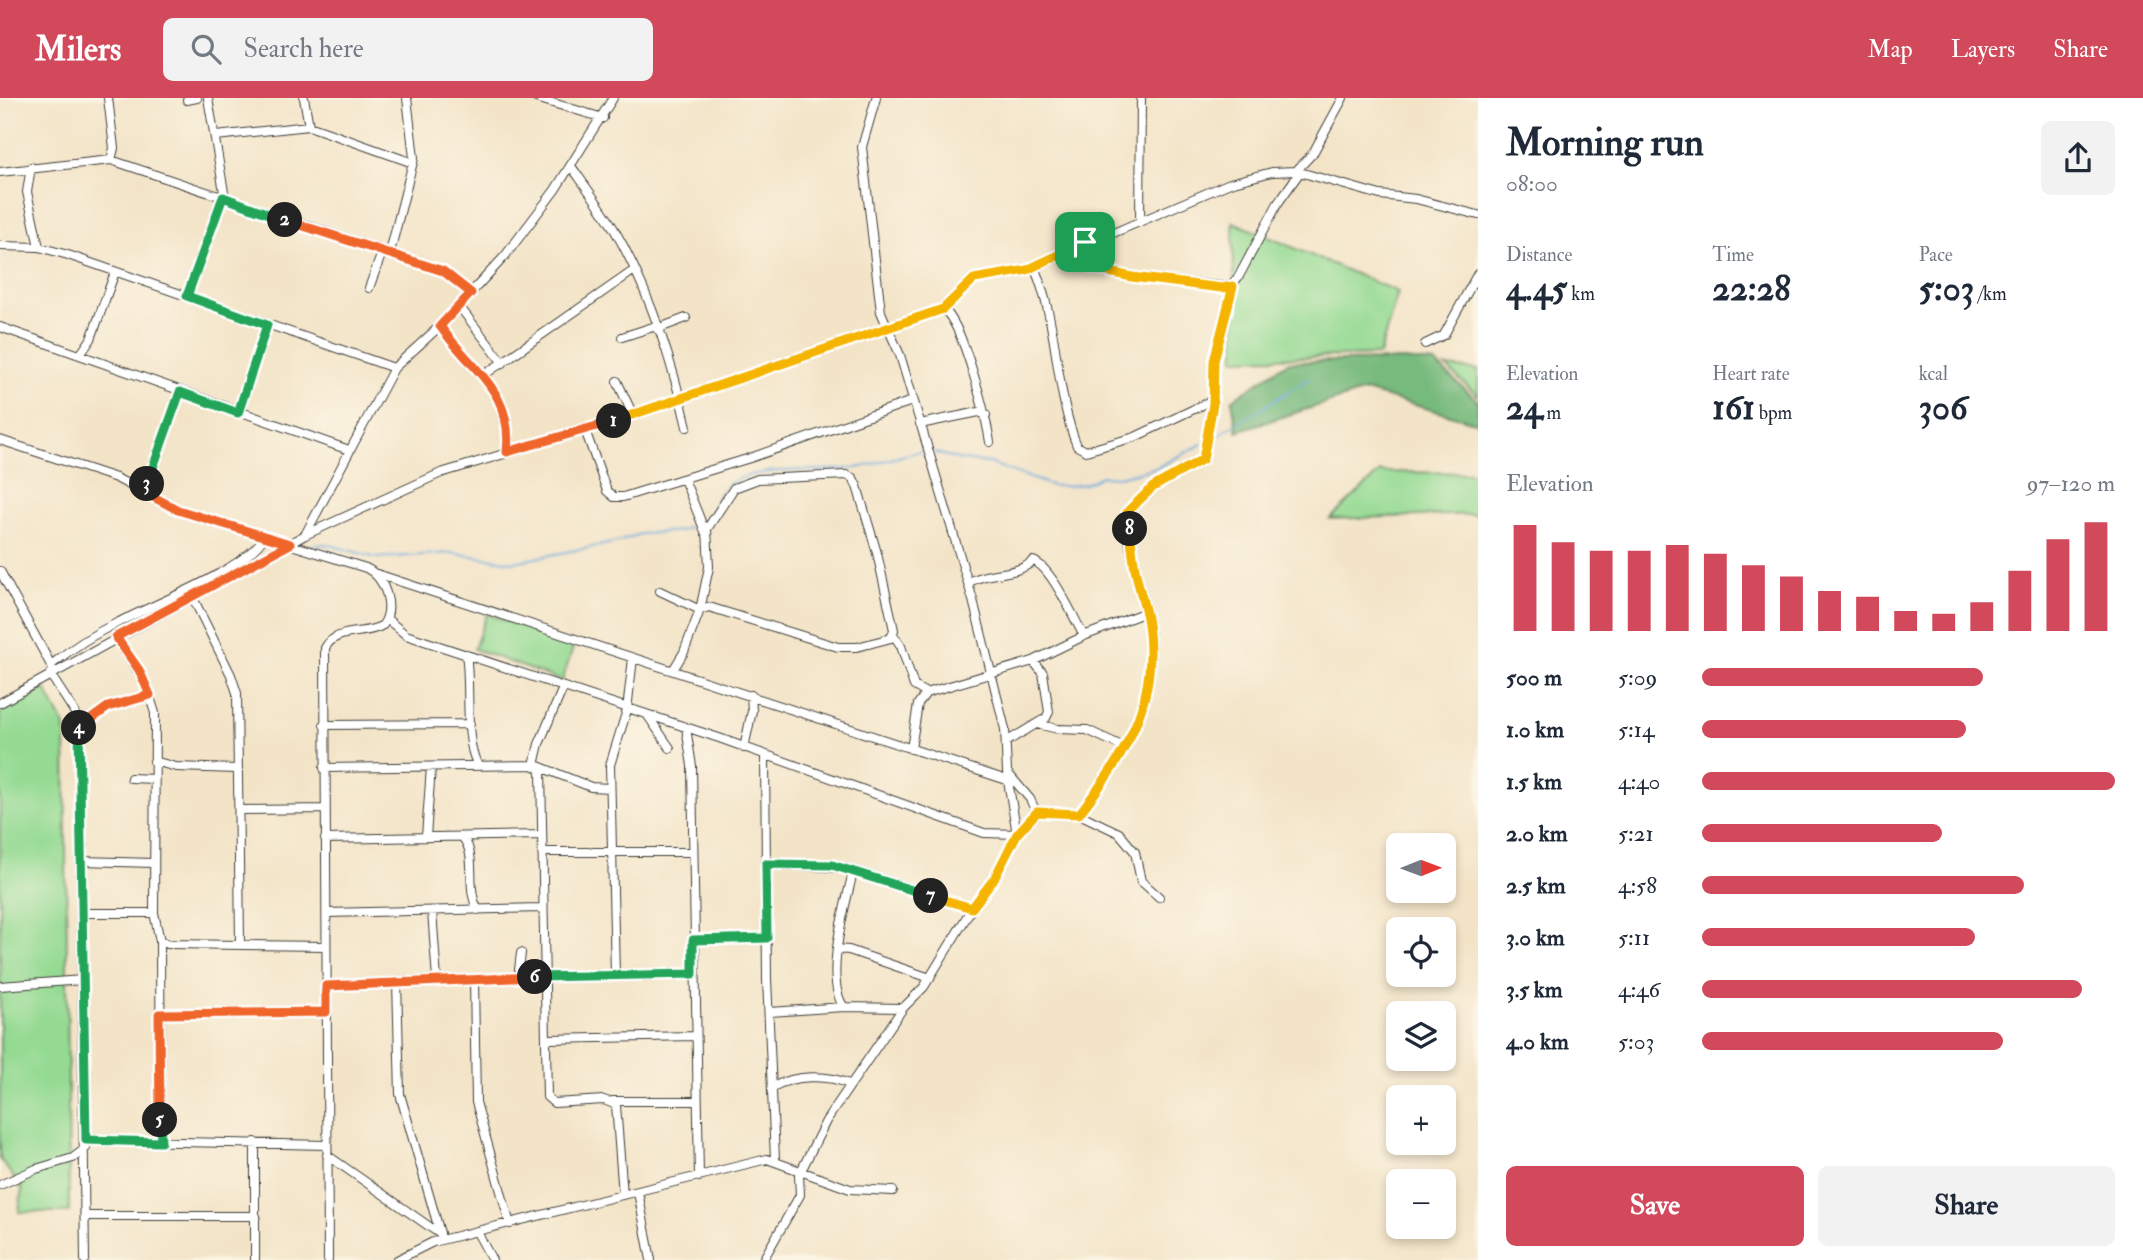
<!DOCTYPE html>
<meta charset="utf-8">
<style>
:root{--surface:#fff;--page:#f2f2f3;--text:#1f2937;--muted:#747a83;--accent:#d1495b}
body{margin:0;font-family:"IM FELL Double Pica",serif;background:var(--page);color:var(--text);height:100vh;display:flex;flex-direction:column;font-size:26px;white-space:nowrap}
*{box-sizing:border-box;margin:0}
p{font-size:23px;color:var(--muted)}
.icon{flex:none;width:38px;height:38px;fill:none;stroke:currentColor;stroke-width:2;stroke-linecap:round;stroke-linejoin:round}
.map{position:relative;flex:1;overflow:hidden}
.panel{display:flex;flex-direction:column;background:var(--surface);width:665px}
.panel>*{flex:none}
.needle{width:46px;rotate:89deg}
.controls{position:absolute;left:1386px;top:735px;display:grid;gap:14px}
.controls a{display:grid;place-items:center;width:70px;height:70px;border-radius:10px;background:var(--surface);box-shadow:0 4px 10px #0003;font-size:35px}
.pin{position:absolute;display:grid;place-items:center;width:60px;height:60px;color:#fff;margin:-30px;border-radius:14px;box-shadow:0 4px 10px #0006}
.km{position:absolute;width:35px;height:35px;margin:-18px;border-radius:50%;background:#222;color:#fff;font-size:19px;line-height:35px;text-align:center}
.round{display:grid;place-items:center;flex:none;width:74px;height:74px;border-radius:10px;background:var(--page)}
.summary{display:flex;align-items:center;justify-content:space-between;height:119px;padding:0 28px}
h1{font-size:38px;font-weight:700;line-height:52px}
.stats{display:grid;grid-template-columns:repeat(3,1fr);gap:10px;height:119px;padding:7px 28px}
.stats div{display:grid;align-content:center}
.stats b{font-size:35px;font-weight:700}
.stats small{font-size:19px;font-weight:400}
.stats p{font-size:19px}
.chart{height:196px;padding:14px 28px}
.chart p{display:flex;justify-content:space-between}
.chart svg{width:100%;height:126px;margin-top:7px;stroke:var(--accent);stroke-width:6}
.primary-button{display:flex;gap:14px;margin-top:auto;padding:14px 28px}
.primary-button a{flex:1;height:80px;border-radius:10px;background:var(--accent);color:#fff;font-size:28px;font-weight:700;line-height:80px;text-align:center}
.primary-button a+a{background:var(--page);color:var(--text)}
ul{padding:0 28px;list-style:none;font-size:23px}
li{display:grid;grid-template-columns:112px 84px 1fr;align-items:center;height:52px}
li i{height:18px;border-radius:9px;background:var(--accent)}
header{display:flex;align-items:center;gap:42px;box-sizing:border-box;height:98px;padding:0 35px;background:var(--accent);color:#fff}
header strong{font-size:33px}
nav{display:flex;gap:38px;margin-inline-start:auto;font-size:24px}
.search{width:490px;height:63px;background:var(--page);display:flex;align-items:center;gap:18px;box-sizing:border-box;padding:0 24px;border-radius:10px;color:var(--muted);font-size:26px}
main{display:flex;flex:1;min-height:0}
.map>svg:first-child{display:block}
.green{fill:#94da93;stroke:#587b58;stroke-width:2}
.forest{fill:#77ba7d;stroke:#4a6b4c;stroke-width:2}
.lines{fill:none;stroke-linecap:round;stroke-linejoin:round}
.stream{stroke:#6ba9dd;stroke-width:2}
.street-casing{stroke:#3c3a36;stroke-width:10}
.street{stroke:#fff;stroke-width:8}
.split-1-casing{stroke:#fff;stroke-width:14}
.split-2-casing{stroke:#fff;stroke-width:14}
.split-3-casing{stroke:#fff;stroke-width:14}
.split-4-casing{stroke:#fff;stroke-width:14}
.split-5-casing{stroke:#fff;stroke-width:14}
.split-6-casing{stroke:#fff;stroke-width:14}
.split-7-casing{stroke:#fff;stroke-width:14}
.split-8-casing{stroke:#fff;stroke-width:14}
.split-9-casing{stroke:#fff;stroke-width:14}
.split-1{stroke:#f5b400;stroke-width:9}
.split-2{stroke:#f0652b;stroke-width:9}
.split-3{stroke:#22a559;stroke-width:9}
.split-4{stroke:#f0652b;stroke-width:9}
.split-5{stroke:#22a559;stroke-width:9}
.split-6{stroke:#f0652b;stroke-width:9}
.split-7{stroke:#22a559;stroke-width:9}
.split-8{stroke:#f5b400;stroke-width:9}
.split-9{stroke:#f5b400;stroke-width:9}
</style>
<header>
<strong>Milers</strong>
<div class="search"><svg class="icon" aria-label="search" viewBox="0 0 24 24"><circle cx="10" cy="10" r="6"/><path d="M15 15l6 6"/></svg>Search here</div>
<nav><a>Map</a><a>Layers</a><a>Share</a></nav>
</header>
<main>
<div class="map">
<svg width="1478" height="1162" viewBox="0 0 1478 1162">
<rect width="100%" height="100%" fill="#fcf5e5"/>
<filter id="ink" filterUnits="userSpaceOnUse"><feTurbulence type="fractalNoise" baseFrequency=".0143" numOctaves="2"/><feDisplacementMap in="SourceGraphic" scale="14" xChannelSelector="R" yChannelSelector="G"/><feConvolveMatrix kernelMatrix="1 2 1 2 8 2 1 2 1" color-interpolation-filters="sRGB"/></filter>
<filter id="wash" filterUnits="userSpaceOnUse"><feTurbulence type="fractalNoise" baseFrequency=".00686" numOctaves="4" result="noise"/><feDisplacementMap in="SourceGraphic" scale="28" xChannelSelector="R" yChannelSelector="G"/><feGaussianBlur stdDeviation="1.57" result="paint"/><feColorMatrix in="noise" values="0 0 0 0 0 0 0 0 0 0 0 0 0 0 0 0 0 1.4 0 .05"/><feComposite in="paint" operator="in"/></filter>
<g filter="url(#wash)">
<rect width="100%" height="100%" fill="#f3e4c8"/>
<!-- green -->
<path class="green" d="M1233,124l165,70 -19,63 -144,4z
M1446,269l32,3v26z
M1380,374l98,1v41l-148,5z
M487,516l87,31 -12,36 -88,-32z
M44,589l21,39 4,486h-50l3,-23 -22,-30v-447z"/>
<!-- forest -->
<path class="forest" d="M1403,262l32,3 43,38v22l-113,-32 -128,40 -5,-31 56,-38z"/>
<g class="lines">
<!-- stream -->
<path class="stream" d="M1210,342l99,-61
M933,354l28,8 28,3 64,23h16l16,-2 17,-8 17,1 39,-10 44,-23
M704,423c11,-7 10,-26 22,-35 32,-24 97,-11 135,-19 21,-4 41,-13 63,-16
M313,447l13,-1 51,14 74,-5 63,9 104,-20 22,-8 40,-3 19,-8"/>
</g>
</g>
<g filter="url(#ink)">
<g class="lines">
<defs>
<path id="street" d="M108,0l6,50 -3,12
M304,0l5,28
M536,0l67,20
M187,2l10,-2
M216,38l93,-10 104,37
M571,68c15,21 30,41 43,63 34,59 58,132 73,198
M31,69l-4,25 12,55
M1296,73l17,-18 30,-55
M0,74l111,-12 332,111 28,22
M1140,124l1,-124
M1085,144l5,7 1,19 41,9 98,10 9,-11 39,-73 22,-31
M0,148l39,1 29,8 326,113
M390,154l24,-94 -7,-60
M1034,169c25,57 20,122 43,179l9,5 49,-14 78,-37
M369,190l14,-38
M187,198l37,-104 -16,-94
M459,208l44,57
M943,211c20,13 43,108 47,133
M440,228c31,44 74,65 67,126
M0,229l349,123
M657,231l29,-11
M622,239l34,-11
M1425,246l19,-9 34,-62
M80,257l11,-16 24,-67
M484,277l149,-104
M617,283l16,34
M238,315l29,-88
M920,326l59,-12 7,3
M585,332l22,61 7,6h9l127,-39 162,-57
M0,342l116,38 62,32 188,58c19,9 29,39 17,57 -17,11 -47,2 -58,23l3,612
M684,381l22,55
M144,394l36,-100
M305,437l89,-167 46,-42 65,-70 50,-66 58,-92
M0,473l53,98
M377,476l636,208
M968,485c20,-13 47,-6 65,-22 18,5 41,58 51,75
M660,493l40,19 9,-43 -2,-38 27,-41 24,-9 88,-4 7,3 4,8 20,67 17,77 -3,7
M192,498l39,79 6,18 3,250
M387,521l19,16 313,103 265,95 33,1 -9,-53
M116,539l29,45 10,31 -1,200 6,28 8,3 157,2
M466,556c5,30 -2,87 11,109
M51,567c21,-17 44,-32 68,-43 35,-18 131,-54 146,-87
M673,572l11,-18 16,-42 9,-3 129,40h19l38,-10 6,9 13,40 12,7 107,-32 51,-25 62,-24
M50,576l24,37 5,17 6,532
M0,605l305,-168 136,-62 192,-58 310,-106 31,-30 53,-9 203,-87 42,-11 24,-1 84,24 36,4 62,16
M648,618l22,32
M1037,626l21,5 29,1 39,18
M324,627l146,-1
M79,630l29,-21 42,-12
M686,630l6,38 7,411
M1006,644l40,-24 3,-6 -6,-39 -10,-12
M744,650l8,-37 -1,-16
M911,651l7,-45 8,-11
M765,659l2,222 8,180
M154,663l22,6 61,2
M534,667l5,-21 24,-56
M538,668l53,21 19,1
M324,670l208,-3 9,4 6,328 7,6 50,-3 12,5 7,90
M131,680l23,1
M239,712l86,-1
M1037,714l42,2 40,19 16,19 6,29 18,16
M1079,716c48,-61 84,-119 68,-201 -7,-32 -21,-66 -20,-100l26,-26 50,-28 10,-55 1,-43 19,-75
M426,739l5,-70
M463,740c15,18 2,49 15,72
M325,741l216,-4
M542,754h151
M81,763l73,2
M766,766l79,4 127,40
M432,813l5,69
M82,815h72
M327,815l214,-5
M693,842l74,-2
M160,843l1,201
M837,851l12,1 81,28
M615,876l-5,-209 17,-55 6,-52
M518,880l3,-25
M474,882l2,122 34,122
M397,884l3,112 40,139
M0,888l83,-6
M326,888l111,-6 256,-6
M844,909c-21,-28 2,-104 9,-135
M770,914l74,-5 59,1
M158,916l167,-2
M548,941l146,-3
M773,989c21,-12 54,-13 76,-3
M612,1003h84
M86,1042l241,5
M255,1044v118
M327,1057l113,79
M0,1087l36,-16 37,-11 13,-10
M638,1094l13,68
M85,1118h171
M477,1134l15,28
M397,1162l36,-18 334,-83 83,30 43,2
M763,1162l37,-65 -1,-20 27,-54 77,-113 21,-21 48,-79 22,-29 23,-45 20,-20 -7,-15 -23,-27 -2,-43 -32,-129 -73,-245 -19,-43 -19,-165 14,-49"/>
</defs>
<!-- street casing -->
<use href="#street" class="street-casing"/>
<!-- street -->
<use href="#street" class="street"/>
</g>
</g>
<g class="lines" filter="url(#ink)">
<defs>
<path id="split-1" d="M614,323l329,-112 31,-30 53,-9 58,-28"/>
<path id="split-2" d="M285,122l158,51 28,22 -31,33c31,44 74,65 67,126l107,-31"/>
<path id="split-3" d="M147,386l33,-92 58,21 29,-88 -80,-29 36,-99 62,23"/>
<path id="split-4" d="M79,630l29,-21 42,-12 -11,-25 -23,-33 174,-93 -112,-34 -34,-18 3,-8"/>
<path id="split-5" d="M79,630l7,412 75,2 -1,-22"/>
<path id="split-6" d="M160,1022l-1,-106 167,-2v-26l209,-9"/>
<path id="split-7" d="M535,879l158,-3v-34l74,-2 -1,-74 66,1 99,31"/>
<path id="split-8" d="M931,798l41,12 22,-29 23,-45 20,-22 42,2c46,-59 80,-111 69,-190 -2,-15 -7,-28 -10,-42 -5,-17 -6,-36 -8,-53"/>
<path id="split-9" d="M1085,144l5,7 1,19 41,9 90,11 11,-2 -19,75 -1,43 -10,55 -50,28 -26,25 3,17"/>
</defs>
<!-- split-1 casing -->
<use href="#split-1" class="split-1-casing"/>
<!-- split-2 casing -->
<use href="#split-2" class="split-2-casing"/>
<!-- split-3 casing -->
<use href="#split-3" class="split-3-casing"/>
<!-- split-4 casing -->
<use href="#split-4" class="split-4-casing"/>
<!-- split-5 casing -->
<use href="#split-5" class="split-5-casing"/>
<!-- split-6 casing -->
<use href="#split-6" class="split-6-casing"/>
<!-- split-7 casing -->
<use href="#split-7" class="split-7-casing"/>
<!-- split-8 casing -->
<use href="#split-8" class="split-8-casing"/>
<!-- split-9 casing -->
<use href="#split-9" class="split-9-casing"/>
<!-- split-1 -->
<use href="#split-1" class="split-1"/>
<!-- split-2 -->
<use href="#split-2" class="split-2"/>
<!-- split-3 -->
<use href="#split-3" class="split-3"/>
<!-- split-4 -->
<use href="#split-4" class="split-4"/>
<!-- split-5 -->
<use href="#split-5" class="split-5"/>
<!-- split-6 -->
<use href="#split-6" class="split-6"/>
<!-- split-7 -->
<use href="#split-7" class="split-7"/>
<!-- split-8 -->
<use href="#split-8" class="split-8"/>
<!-- split-9 -->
<use href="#split-9" class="split-9"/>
</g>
</svg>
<div class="controls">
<a><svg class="needle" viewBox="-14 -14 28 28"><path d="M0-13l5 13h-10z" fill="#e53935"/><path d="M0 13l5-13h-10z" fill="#747a83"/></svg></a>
<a><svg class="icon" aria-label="locate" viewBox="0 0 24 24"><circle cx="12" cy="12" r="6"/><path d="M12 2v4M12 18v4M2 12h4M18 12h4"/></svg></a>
<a><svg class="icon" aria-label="layers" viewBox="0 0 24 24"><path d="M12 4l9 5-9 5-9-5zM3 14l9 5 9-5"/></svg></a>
<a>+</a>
<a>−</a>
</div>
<div class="pin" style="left:1085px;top:144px;background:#1e9e55"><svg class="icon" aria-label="arrive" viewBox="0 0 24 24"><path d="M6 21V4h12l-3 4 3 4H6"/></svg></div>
<b class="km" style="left:614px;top:323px">1</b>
<b class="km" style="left:285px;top:122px">2</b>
<b class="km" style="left:147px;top:386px">3</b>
<b class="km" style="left:79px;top:630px">4</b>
<b class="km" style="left:160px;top:1022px">5</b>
<b class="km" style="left:535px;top:879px">6</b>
<b class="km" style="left:931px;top:798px">7</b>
<b class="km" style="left:1130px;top:431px">8</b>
</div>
<section class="panel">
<div class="summary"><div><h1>Morning run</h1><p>08:00</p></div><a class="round"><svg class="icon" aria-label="share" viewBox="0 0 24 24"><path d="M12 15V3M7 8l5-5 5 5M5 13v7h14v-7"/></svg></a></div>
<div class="stats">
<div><p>Distance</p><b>4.45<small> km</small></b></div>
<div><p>Time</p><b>22:28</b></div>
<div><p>Pace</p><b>5:03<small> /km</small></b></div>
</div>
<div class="stats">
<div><p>Elevation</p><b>24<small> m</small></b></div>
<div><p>Heart rate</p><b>161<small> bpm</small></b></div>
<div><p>kcal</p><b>306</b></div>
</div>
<div class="chart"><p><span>Elevation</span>97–120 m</p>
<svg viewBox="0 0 160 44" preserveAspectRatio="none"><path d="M5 44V7M15 44V13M25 44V16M35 44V16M45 44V14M55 44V17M65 44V21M75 44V25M85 44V30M95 44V32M105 44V37M115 44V38M125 44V34M135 44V23M145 44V12M155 44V6"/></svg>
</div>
<ul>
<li><b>500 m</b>5:09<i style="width:68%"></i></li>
<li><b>1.0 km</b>5:14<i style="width:64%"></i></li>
<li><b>1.5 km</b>4:40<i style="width:100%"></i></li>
<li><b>2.0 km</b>5:21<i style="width:58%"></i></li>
<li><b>2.5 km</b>4:58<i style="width:78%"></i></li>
<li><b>3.0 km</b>5:11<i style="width:66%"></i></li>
<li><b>3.5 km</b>4:46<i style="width:92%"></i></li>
<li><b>4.0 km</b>5:03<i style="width:73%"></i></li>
</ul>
<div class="primary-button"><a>Save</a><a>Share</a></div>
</section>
</main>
